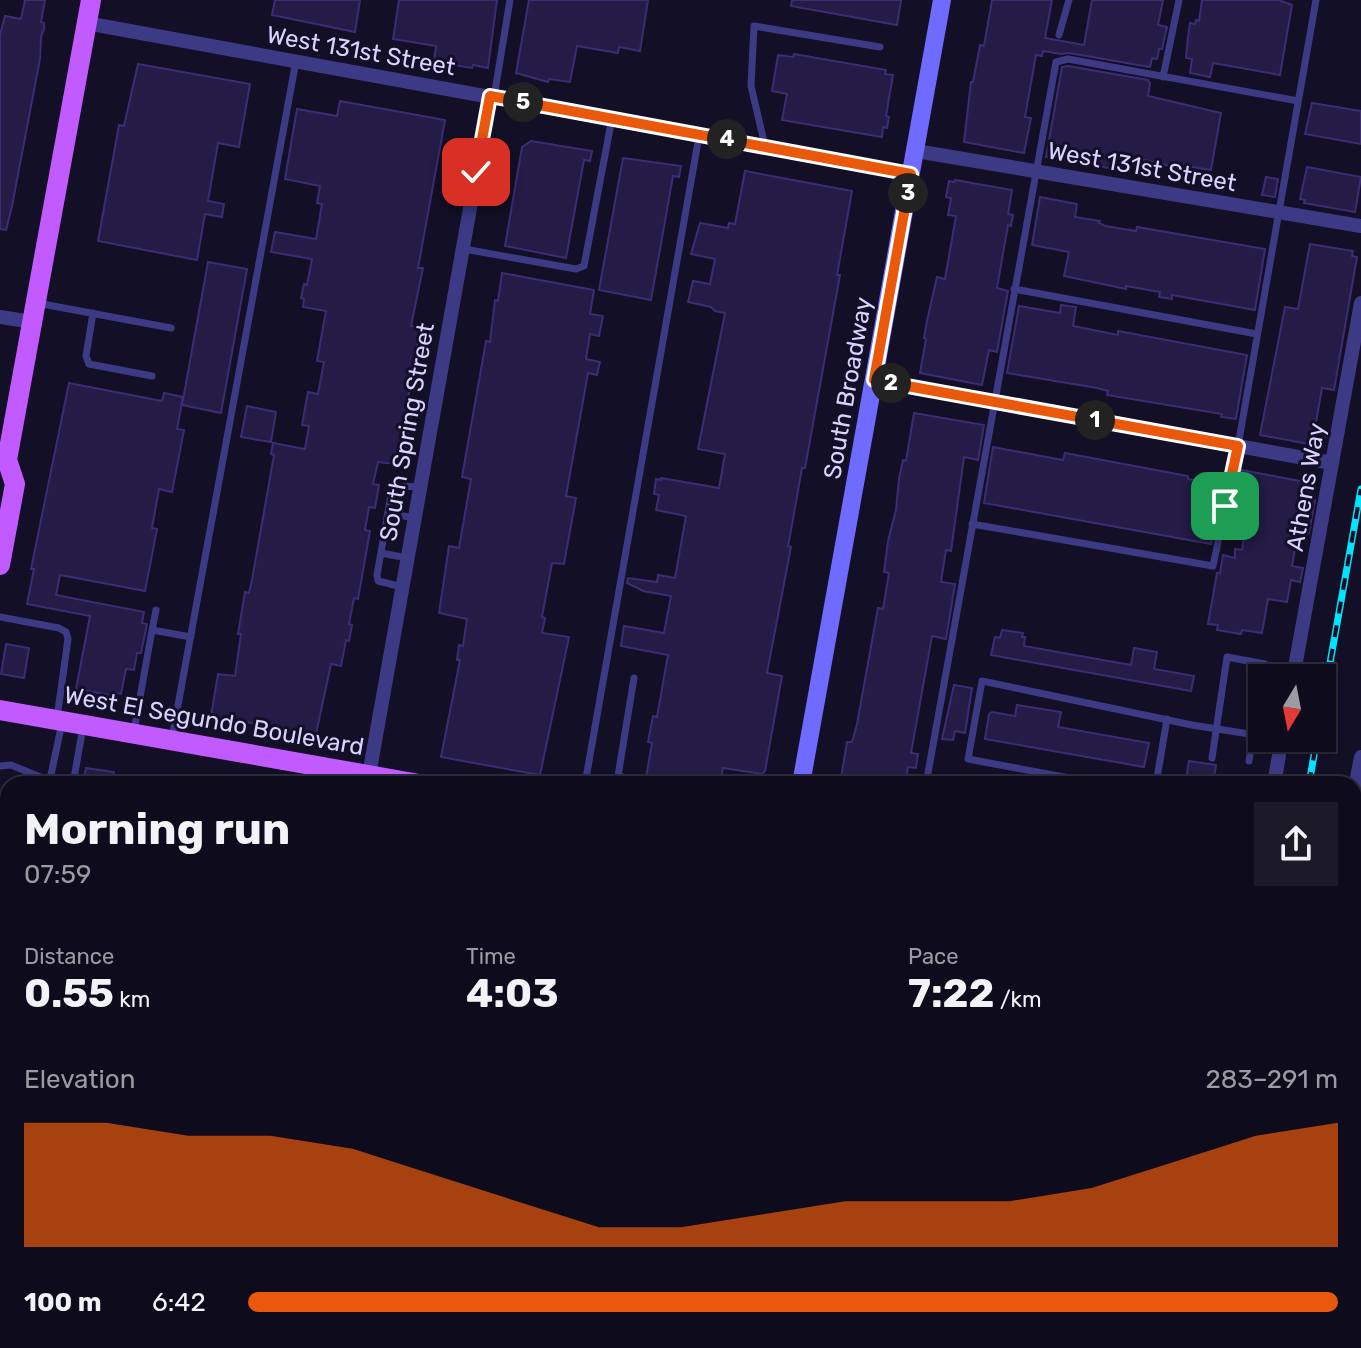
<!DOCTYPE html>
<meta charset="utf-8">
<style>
:root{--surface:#0e0b1c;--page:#1c1929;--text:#f1f3f6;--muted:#9b9ba3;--line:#2e2b3b;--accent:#ea580c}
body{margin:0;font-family:Rubik,sans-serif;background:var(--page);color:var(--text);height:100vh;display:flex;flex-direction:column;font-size:30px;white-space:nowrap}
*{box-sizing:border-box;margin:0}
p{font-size:26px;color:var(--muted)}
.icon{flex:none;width:44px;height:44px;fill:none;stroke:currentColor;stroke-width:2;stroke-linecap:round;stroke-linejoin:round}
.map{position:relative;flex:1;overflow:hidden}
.sheet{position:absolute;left:0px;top:776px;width:1362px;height:572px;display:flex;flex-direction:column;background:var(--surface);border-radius:24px 24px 0 0;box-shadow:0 2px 6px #0004,0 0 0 2px var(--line)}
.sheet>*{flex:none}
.needle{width:52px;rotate:190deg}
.buttons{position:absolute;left:1248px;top:664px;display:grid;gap:16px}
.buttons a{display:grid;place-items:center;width:88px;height:88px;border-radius:0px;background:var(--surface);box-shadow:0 2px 6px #0004,0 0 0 2px var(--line);font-size:40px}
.pin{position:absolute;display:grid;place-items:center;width:68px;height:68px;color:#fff;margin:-34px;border-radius:16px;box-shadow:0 4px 12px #0006}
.km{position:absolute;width:40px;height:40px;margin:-20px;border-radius:50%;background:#222;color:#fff;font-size:22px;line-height:40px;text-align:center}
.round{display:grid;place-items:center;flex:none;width:84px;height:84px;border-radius:0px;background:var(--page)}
.head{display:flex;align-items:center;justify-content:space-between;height:136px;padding:0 24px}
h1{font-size:44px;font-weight:700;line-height:60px}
.figures{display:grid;grid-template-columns:repeat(3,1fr);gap:12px;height:136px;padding:8px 24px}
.figures div{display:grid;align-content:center}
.figures b{font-size:40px;font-weight:700}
.figures small{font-size:22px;font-weight:400}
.figures p{font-size:22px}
.chart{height:224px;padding:16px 24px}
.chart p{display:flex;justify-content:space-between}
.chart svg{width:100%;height:144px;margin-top:8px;fill:var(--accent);opacity:.7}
ul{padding:0 24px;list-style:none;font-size:26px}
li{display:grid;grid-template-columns:128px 96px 1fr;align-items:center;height:60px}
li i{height:20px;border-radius:10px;background:var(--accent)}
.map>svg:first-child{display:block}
.forest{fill:url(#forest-crowns)}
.building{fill:#241b47;stroke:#3b2d73;stroke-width:2}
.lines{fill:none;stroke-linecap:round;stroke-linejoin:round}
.service{stroke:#3d3a85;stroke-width:7}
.minor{stroke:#3d3a85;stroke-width:14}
.secondary{stroke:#6f6bff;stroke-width:18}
.primary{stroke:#c25bff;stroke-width:20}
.rail-casing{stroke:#00e5ff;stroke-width:7}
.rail{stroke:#130f26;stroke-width:4;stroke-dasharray:12;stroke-linecap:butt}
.route-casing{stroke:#fff;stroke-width:16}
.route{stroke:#ea580c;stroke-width:10}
.labels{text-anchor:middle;stroke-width:6;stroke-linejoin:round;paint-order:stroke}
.street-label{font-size:24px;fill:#d9d4ff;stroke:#130f26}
</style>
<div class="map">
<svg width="1361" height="1348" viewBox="0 0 1361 1348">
<defs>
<pattern id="forest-crowns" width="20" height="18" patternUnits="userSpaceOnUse" patternTransform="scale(2)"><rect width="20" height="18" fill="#12302f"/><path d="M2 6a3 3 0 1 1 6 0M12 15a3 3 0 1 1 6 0" fill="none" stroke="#344d4e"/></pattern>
</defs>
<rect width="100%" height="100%" fill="#130f26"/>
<!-- forest -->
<path class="forest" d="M725,1340h422l-1,8h-423z"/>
<!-- building -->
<path class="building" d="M25,0h20l-4,22 3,1v6l-3,8 -1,22 -28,147 -6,24 -6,-1v-194l5,-19 16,3z
M275,0h85l-5,32 -83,-17z
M399,0h98l-9,68 -15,-3 -1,3 -38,-6 2,-16 -43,-7z
M529,0h119l-8,51 -21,-4 -1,6 -41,-7 -7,36 -21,-3 -1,3 -32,-9z
M792,0h109l-4,25 -106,-19z
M992,0h60l-7,38 39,7 8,-45h71l-5,25 9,2 -5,22h-3l-2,10 -5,-1 -2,9 -81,-14 -8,1 -18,-3 -1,5 -6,-1 -11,62 6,1 -7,35 -60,-11 7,-60h2l7,-37 4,1z
M1202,0h77l13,5 -12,70 -67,-12 -3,14 -20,-4 2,-14 -6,-1 2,-21 2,-14 5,1 1,-4 3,1z
M794,54l92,16 -1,4 8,1 -7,41 3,1 -2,11 -4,-1 -1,10 -100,-17 5,-26 -15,-3 6,-36 15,2z
M138,64l112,20 -11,63 -21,-4 -10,58 16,3 -2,13 -17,-3 -8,46 -99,-19 21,-116 5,1z
M1068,66l80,14 2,3 -2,13 73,17 -10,57 -31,-5 -1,3 -61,-14 -3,15 -69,-12 16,-90z
M340,101l105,19 -27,148h5l-12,58 9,2 -3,18h3l-12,51 7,1 -12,67 -25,-3 -5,22 6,1 -4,23 -6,-1 -4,23 5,1 -12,68 -4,-1 -5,26 3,1 -3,16 -3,-1 -5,26 -10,-2 -15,70 -105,-18 7,-42 17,2 6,-42h-3l7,-42 4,1 3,-13 22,-125 -3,-1 2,-11 32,6 4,-23 -7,-1 6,-33 10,2 6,-32 -7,-1 9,-50 -23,-4 1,-8 -3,-1 3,-14 3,1 5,-26 -41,-7 4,-20 41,7 6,-35 -5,-1 3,-17 -35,-7 12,-70 40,7z
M1312,103l49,8v33l-56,-10z
M531,141l61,10 -2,10 -6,-1 -18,98 -61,-12 17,-99z
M623,158l58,8 -2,11 -6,-1 -22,124 -52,-10z
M1307,167l54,10 -6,35 -51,-9 1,-3 -5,-1z
M745,171l107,20 -15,84h3l-35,193h-3l-12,68 -2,10 3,1 -24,126 15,3 -17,95 -3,3 -39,-6 -3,16h-75l7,-41 -4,-1 5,-26 4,1 11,-62 -47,-9 3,-20 40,7 7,-37 -28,-5 -16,-8 1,-5 29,4 1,-7 17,3 11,-62 -30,-6 3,-15 -5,-1 2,-15 5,1v-2l58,10 6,-34 -27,-5 27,-136 -10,-2 -4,-4 -23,-5 5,-21 17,3 5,-25 -24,-5 9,-31 28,5 1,-5 6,1z
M1266,177l12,2 -3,18 -13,-2z
M955,180l57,10 -4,24 5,1 -2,11 -3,-1 -11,63 11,3 -11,61 -8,-2 -7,35 -62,-12 6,-34 -2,-1 3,-17 10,-44 8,2 11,-63 -8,-1 3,-17 -5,-1 3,-16 5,1z
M1040,197l37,7 -2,13 25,4 -1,2 6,3 31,5 1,-4 128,22 -10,61 -83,-15v4l-13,-2 1,-5 -34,-6v3l-62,-13 5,-24 -37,-7z
M1310,244l43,7 -1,5 5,1 -23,133 -12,-2 -7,40 13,2 -1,6 -13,9 -54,-10 25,-128 13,2z
M208,262l39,7 -26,144 -39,-8z
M502,273l92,17 -4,24 13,2 -4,20 -9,-2 -4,25 14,3 -3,13 -9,-2 -22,123 10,2 -12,66 -12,-1 -10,54 3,1 -3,15 27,4 -29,138 -99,-18 19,-97h-3l2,-15 4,1 4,-27 -28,-6 10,-67 10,2 12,-69 -9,-2 24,-136 4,1 5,-42 3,1z
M1061,305l15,2 -3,19 45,9v-4l129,24 -11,64 -15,-2 1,-3 -115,-19 1,-4 -11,-3 -90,-15 12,-67 41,7z
M69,383l93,18 2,-8 19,4 -6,32 7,1 -12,62 -13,-3 -7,39 5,1 -12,62 -85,-16 -4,20 88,17 -2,11 5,1 -6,29h-4l-3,17 -8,-1 -5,25 -5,-1 -1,3 -39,-7 14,-73 -63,-12 7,-35h-3z
M247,406l29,6 -5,30 -30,-5z
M914,413l70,12 -6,35 -14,-3 -13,94 -5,-1 -5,32 14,2 -9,55 -14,-3 -21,117 7,1 -2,14 -8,-1 -3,17h-65l7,-42h5l5,-18 21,-116 5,1 6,-36 -5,-1 4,-31 8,-31 3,-31 4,-19 3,1z
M993,447l70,13 2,-7 123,23v3l35,6 -12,59 -227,-41z
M1242,470l68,13 4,6 -10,9 11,2 -6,33 -11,-1 -6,34 11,2 -3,14 -9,-2 -4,22 -19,-3 -6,34 -20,-3 -1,4 -24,-4 1,-5 -10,-1 9,-51h3l3,-18 12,3v-9l7,1 7,-42 -10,-1z
M1002,630l21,3 -1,4h3l-1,9 107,19 3,-17 23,4 -3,17 40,7 -3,15 -200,-36 4,-18 5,1z
M6,644l23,4 -5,30 -23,-4z
M954,685l18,3 -7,45 -10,-2 -2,9 -11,-1z
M1017,705l44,7 -3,15 91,16 -5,24 -159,-28 4,-25 3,-2 23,4z
M1189,761l27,4 -3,19h-28z
M86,768l28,4 -3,12h-28z"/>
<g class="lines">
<!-- service -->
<path class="service" d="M1059,35l10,-35
M1163,77l16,-77
M494,97l16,-97
M765,146l-14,-60 3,-60 126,21
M464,249l112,20 8,-3 28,-148
M1014,289l243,45
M37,303l134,25
M93,313l-7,43 3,8 63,12
M388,513l26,5
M972,524l241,42 25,-120 78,-446
M381,553l26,5
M402,587l-24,-6 -1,-6 14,-80 4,-7 6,-2 18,1
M0,617l59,11 7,4 2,7 -11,79
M152,630l4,-20
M134,731l18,-101 39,7
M172,738l124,-677
M1212,758l15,-101 38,7 -3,14
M1249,761l13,-81
M0,766l11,-1 39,16
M49,784l13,-61
M73,784l10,-57
M308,784l3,-17
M585,784l114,-648
M626,784l1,-6 -9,-2 16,-98
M926,784l130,-722 12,-3 230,42
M1102,784l-134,-25 14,-78 210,44 70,11
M1156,784l11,-65
M0,849l8,2
M0,1194l8,-47
M561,1348l2,-8"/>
<!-- minor -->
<path class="minor" d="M86,23l825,151
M916,151l445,75
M0,317l32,5
M874,380l458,83
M1293,678l68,-375
M369,775l121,-679
M1274,784l8,-46
M1354,794l7,-37
M0,996l8,2
M1354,1227l7,1
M0,1280l8,1
M341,1340l46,8
M1173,1348l2,-8
M1251,1348l1,-8"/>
<!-- secondary -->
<path class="secondary" d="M801,784l141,-784
M693,1348l2,-8"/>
<!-- primary -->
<path class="primary" d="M0,565l15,-81 -8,-24 84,-460
M0,710l419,74
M1354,950l7,2"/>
<defs>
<path id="rail" d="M1322,708l39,-219
M1309,784l8,-46
M1208,1348l2,-8"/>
</defs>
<!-- rail casing -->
<use href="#rail" class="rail-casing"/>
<!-- rail -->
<use href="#rail" class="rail"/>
</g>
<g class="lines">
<defs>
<path id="route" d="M476,172l14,-76 421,78 -37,206 364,66 -13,60"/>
</defs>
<!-- route casing -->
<use href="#route" class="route-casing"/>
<!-- route -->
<use href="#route" class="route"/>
</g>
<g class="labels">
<!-- street labels -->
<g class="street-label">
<text transform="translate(361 51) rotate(10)" y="8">West 131st Street</text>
<text transform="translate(1142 167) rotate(10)" y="8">West 131st Street</text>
<text transform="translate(848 388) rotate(-80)" y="8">South Broadway</text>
<text transform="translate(407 432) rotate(-80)" y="8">South Spring Street</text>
<text transform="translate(1306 487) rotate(-80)" y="8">Athens Way</text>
<text transform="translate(214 721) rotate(10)" y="8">West El Segundo Boulevard</text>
</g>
</g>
</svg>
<div class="buttons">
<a><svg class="needle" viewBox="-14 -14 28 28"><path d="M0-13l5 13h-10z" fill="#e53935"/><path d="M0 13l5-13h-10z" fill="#9b9ba3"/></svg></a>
</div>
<div class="pin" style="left:1225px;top:506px;background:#1e9e55"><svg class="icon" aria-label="arrive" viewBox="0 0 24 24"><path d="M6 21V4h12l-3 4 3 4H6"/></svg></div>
<div class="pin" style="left:476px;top:172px;background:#d93025"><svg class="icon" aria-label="check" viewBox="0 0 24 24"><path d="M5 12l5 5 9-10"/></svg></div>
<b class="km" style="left:1095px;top:420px">1</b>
<b class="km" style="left:891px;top:383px">2</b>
<b class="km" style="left:908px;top:193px">3</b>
<b class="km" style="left:727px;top:139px">4</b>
<b class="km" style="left:523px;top:102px">5</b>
<section class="sheet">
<div class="head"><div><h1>Morning run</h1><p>07:59</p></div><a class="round"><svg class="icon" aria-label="share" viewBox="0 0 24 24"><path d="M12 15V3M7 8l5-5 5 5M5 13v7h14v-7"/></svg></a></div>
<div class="figures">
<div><p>Distance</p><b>0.55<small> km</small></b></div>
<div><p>Time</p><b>4:03</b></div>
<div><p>Pace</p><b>7:22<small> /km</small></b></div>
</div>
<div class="chart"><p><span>Elevation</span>283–291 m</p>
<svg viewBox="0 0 160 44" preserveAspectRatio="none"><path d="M0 44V6L10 6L20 10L30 10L40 14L50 22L60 30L70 38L80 38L90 34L100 30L110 30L120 30L130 26L140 18L150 10L160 6V44z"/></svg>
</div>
<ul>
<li><b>100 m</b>6:42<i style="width:100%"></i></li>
</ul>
</section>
</div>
